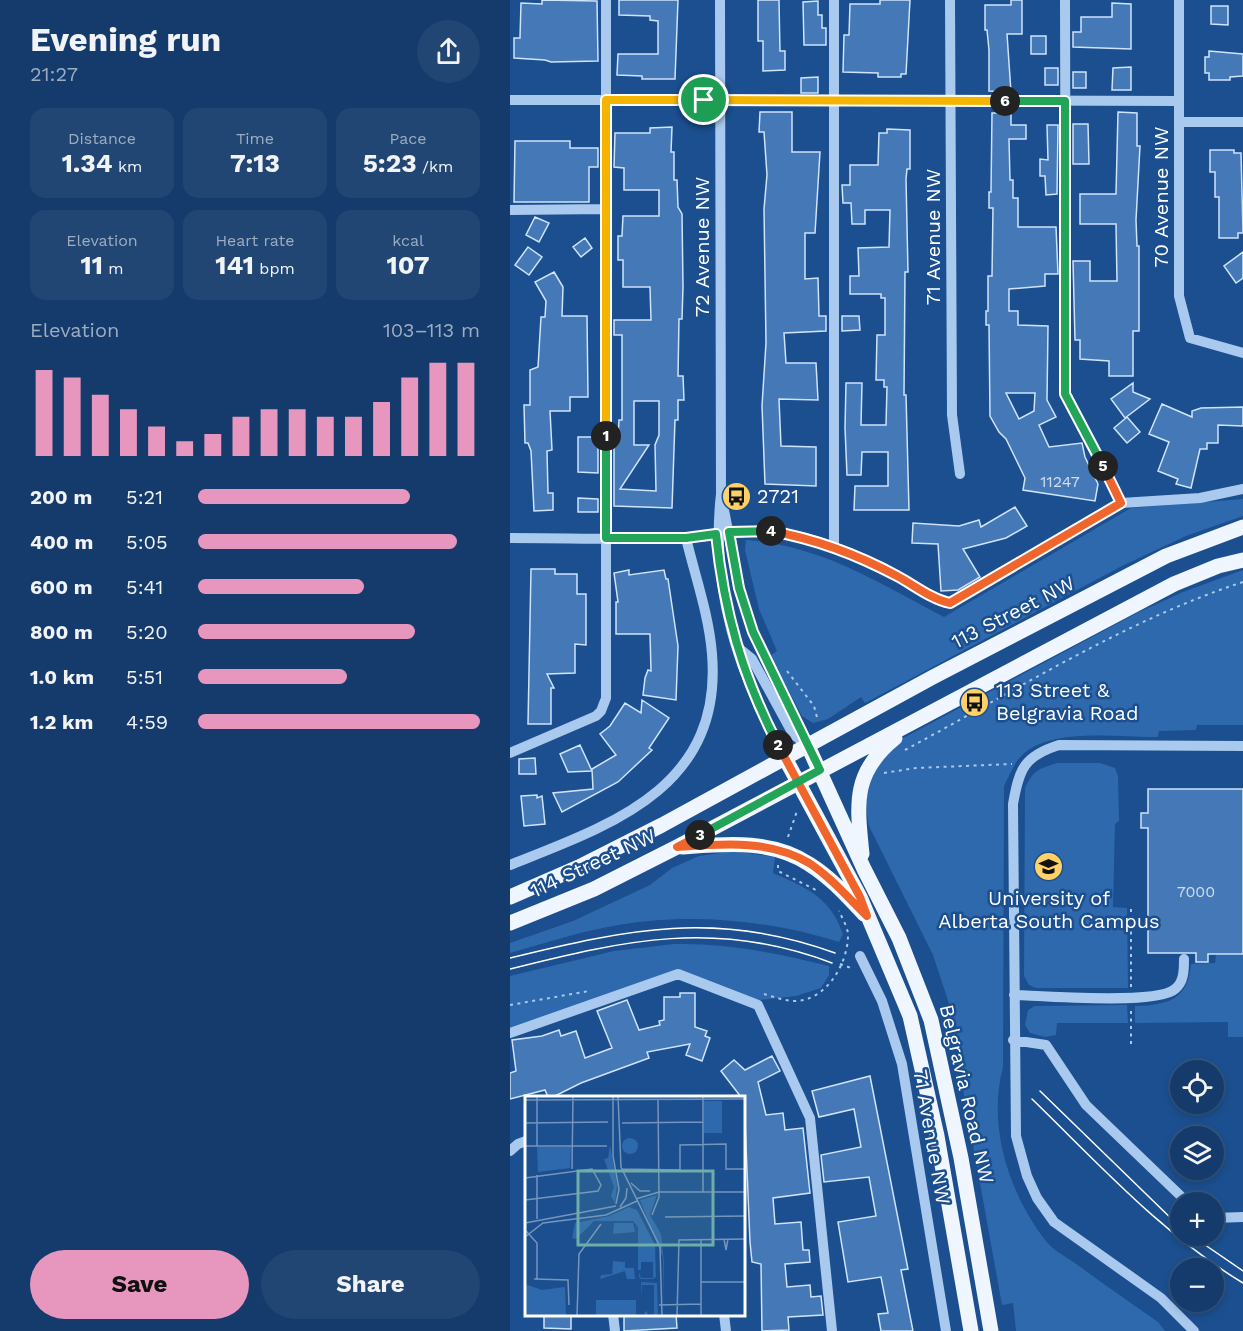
<!DOCTYPE html>
<meta charset="utf-8">
<style>
:root{--surface:#143b6b;--page:#214673;--text:#f1f3f6;--muted:#9dadc1;--line:#33557e;--accent:#e797bd}
body{margin:0;font-family:"Work Sans",sans-serif;background:var(--page);color:var(--text);height:100vh;display:flex;flex-direction:column;font-size:22px;white-space:nowrap}
*{box-sizing:border-box;margin:0}
p{font-size:20px;color:var(--muted)}
.icon{flex:none;width:33px;height:33px;fill:none;stroke:currentColor;stroke-width:2;stroke-linecap:round;stroke-linejoin:round}
.map{position:relative;flex:1;overflow:hidden}
.details{display:flex;flex-direction:column;background:var(--surface);width:510px}
.details>*{flex:none}
.controls{position:absolute;left:660px;top:1060px;display:grid;gap:12px}
.controls a{display:grid;place-items:center;width:54px;height:54px;border-radius:50%;background:var(--surface);box-shadow:0 3px 9px #0003,0 0 0 2px var(--line);font-size:30px}
.pin{position:absolute;display:grid;place-items:center;width:51px;height:51px;color:#fff;margin:-26px;border:3px solid #fff;border-radius:50%;box-shadow:0 2px 6px #0007}
.km{position:absolute;width:30px;height:30px;margin:-15px;border-radius:50%;background:#222;color:#fff;font-size:16px;line-height:30px;text-align:center}
.round{display:grid;place-items:center;flex:none;width:63px;height:63px;border-radius:32px;background:var(--page)}
.overview{display:flex;align-items:center;justify-content:space-between;height:102px;padding:0 30px}
h1{font-size:33px;font-weight:700;line-height:45px}
.stats{display:grid;grid-template-columns:repeat(3,1fr);gap:9px;height:102px;padding:6px 30px}
.stats div{display:grid;align-content:center;border-radius:15px;background:var(--page);text-align:center}
.stats b{font-size:26px;font-weight:700}
.stats small{font-size:16px;font-weight:400}
.stats p{font-size:16px}
.chart{height:168px;padding:12px 30px}
.chart p{display:flex;justify-content:space-between}
.chart svg{width:100%;height:108px;margin-top:6px;stroke:var(--accent);stroke-width:6}
.action{display:flex;gap:12px;margin-top:auto;padding:12px 30px}
.action a{flex:1;height:69px;border-radius:36px;background:var(--accent);color:#111;font-size:24px;font-weight:700;line-height:69px;text-align:center}
.action a+a{background:var(--page);color:var(--text)}
ul{padding:0 30px;list-style:none;font-size:20px}
li{display:grid;grid-template-columns:96px 72px 1fr;align-items:center;height:45px}
li i{height:15px;border-radius:8px;background:var(--accent)}
main{display:flex;flex:1;min-height:0}
.map>svg:first-child{display:block}
.green{fill:#2e69ad}
.building{fill:#4478b7;stroke:#cfe3fa;stroke-width:1.5;fill-rule:evenodd}
.lines{fill:none;stroke-linecap:round;stroke-linejoin:round}
.path{stroke:#a9c9ee;stroke-width:2;stroke-dasharray:3 4.5;stroke-linecap:butt}
.minor{stroke:#a9c9ee;stroke-width:10}
.major{stroke:#f0f6ff;stroke-width:15}
.tram{stroke:#fff;stroke-width:1.5}
.split-1-casing{stroke:#fff;stroke-width:12}
.split-2-casing{stroke:#fff;stroke-width:12}
.split-3-casing{stroke:#fff;stroke-width:12}
.split-4-casing{stroke:#fff;stroke-width:12}
.split-5-casing{stroke:#fff;stroke-width:12}
.split-6-casing{stroke:#fff;stroke-width:12}
.split-7-casing{stroke:#fff;stroke-width:12}
.split-1{stroke:#f5b400;stroke-width:8}
.split-2{stroke:#22a559;stroke-width:8}
.split-3{stroke:#f0652b;stroke-width:8}
.split-4{stroke:#22a559;stroke-width:8}
.split-5{stroke:#f0652b;stroke-width:8}
.split-6{stroke:#22a559;stroke-width:8}
.split-7{stroke:#f5b400;stroke-width:8}
.labels{text-anchor:middle;stroke-width:5;stroke-linejoin:round;paint-order:stroke}
.number-label{font-size:16px;fill:#d0dded}
.street-label{font-size:20px;fill:#fff;stroke:#1b4f8f}
.poi-label{font-size:20px;fill:#fff;stroke:#1b4f8f;text-anchor:start}
.inset-road{fill:none;stroke:#7695bc;stroke-width:1.5}
.view{fill:#6fada8;fill-opacity:0.15;stroke:#6fada8;stroke-width:3}
.inset-edge{fill:none;stroke:#fff;stroke-width:3}
</style>
<main>
<section class="details">
<div class="overview"><div><h1>Evening run</h1><p>21:27</p></div><a class="round"><svg class="icon" aria-label="share" viewBox="0 0 24 24"><path d="M12 15V3M7 8l5-5 5 5M5 13v7h14v-7"/></svg></a></div>
<div class="stats">
<div><p>Distance</p><b>1.34<small> km</small></b></div>
<div><p>Time</p><b>7:13</b></div>
<div><p>Pace</p><b>5:23<small> /km</small></b></div>
</div>
<div class="stats">
<div><p>Elevation</p><b>11<small> m</small></b></div>
<div><p>Heart rate</p><b>141<small> bpm</small></b></div>
<div><p>kcal</p><b>107</b></div>
</div>
<div class="chart"><p><span>Elevation</span>103–113 m</p>
<svg viewBox="0 0 160 44" preserveAspectRatio="none"><path d="M5 44V9M15 44V12M25 44V19M35 44V25M45 44V32M55 44V38M65 44V35M75 44V28M85 44V25M95 44V25M105 44V28M115 44V28M125 44V22M135 44V12M145 44V6M155 44V6"/></svg>
</div>
<ul>
<li><b>200 m</b>5:21<i style="width:75%"></i></li>
<li><b>400 m</b>5:05<i style="width:92%"></i></li>
<li><b>600 m</b>5:41<i style="width:59%"></i></li>
<li><b>800 m</b>5:20<i style="width:77%"></i></li>
<li><b>1.0 km</b>5:51<i style="width:53%"></i></li>
<li><b>1.2 km</b>4:59<i style="width:100%"></i></li>
</ul>
<div class="action"><a>Save</a><a>Share</a></div>
</section>
<div class="map">
<svg width="733" height="1331" viewBox="0 0 733 1331">
<rect width="100%" height="100%" fill="#1b4f8f"/>
<!-- green -->
<path class="green" d="M733,499v17l-57,20 -62,29 -259,138 -4,-6 -33,22 -15,4 -11,-7 -32,-60 7,-5 -18,-42 -14,-59 1,-10c77,6 131,42 198,77l187,-109z
M733,570v155h-46l-1,5 -37,1 -1,6c-39,1 -115,-12 -141,24 -5,8 -9,17 -13,25l-1,281c-16,59 6,127 43,174 7,10 23,17 33,25 26,19 53,38 79,56l7,9h-149l-3,-28 -11,2 -39,-216 -6,-61 -24,-73 -64,-129c-8,-38 4,-54 25,-83l243,-130 46,-21z
M547,763h43l15,5 3,8 1,45 -4,3 -2,83 14,1 1,80h-92l-7,-3 -5,-9 1,-188c9,-19 14,-19 32,-25z
M224,851l41,6 -2,16c34,15 57,24 70,61l-4,8c-73,-23 -156,-30 -231,-15 -33,6 -66,17 -98,26v-10l63,-22 77,-36 22,-17 27,-12z
M164,944c53,-1 103,9 155,22v9l-8,13 -25,8 -37,4 -88,-28 -161,57v-53l104,-25z
M706,955h27v82h-15v-15l-93,1v-17c33,-1 53,-6 56,-42l24,-1z
M617,1005l1,18h-71l-1,12 -11,2 -15,-4 -5,-8 3,-15 7,-4z"/>
<!-- building -->
<path class="building" d="M32,0l55,1 1,60 -47,1 -6,-2 -31,-2v-20h6l1,-35 21,1z
M109,0h59l-3,79h-33v-3l-25,-1 1,-21h40v-33l-8,-1v-4l-31,-1z
M248,0h21l1,51h5v19l-22,1v-30h-5z
M370,0h30l-4,74h-5v3h-23v-4l-35,-1 1,-37h5l1,-31h30z
M501,0h11v34h-15l4,58 -22,-1v-41l-2,-20h-2v-25h26z
M308,1v14h4v13h4v17h-22l-1,-43z
M602,3l19,1v45l-58,-2v-15h8v-15h31z
M701,6h17v19l-17,-1z
M521,36h15v18h-15z
M699,51l34,3v22l-13,1v3h-21v-7h-4v-16h4z
M621,67v23h-19l1,-22z
M535,68h13v17h-13z
M563,72h13v16h-13z
M308,77v16h-17v-15z
M250,112h32v40h28l-5,81h-10v46l13,-1 1,38h7v15l-42,2 2,30h30l2,37 -39,-1 2,47 35,1v39l-51,-2 -3,-78 4,-63 -2,-134 3,-34 -3,-43h-5z
M608,112l19,1v33h3l-4,74 1,26h2v85h-6v45h-24v-15l-29,-2v-19h-5l-2,-79h17v20h27l-1,-57h-36v-30h36z
M482,113h19v12h15v14h-17l1,41h3v18h5v29h38l2,47h-13v12l-36,3v22h9v14l30,1 -1,74 9,17 -17,8 10,22 33,-4 3,14 13,27 -3,17 -72,-11 2,-12 -19,-39 -7,-7 -9,-16 -1,-91h-3v-14h2v-35h4l1,-68h-4v-16h2zM496,393h29l-1,18 -15,8z
M563,124h15l1,40h-16z
M537,125h11l-1,69 -11,1 -1,-19h-5v-17l8,1z
M162,127l-1,25h3v28h3l1,27 4,7 1,73 -1,32h-3l-1,57h5l1,24h-6v20h-3l-3,88 -58,-2v-70h4l1,-16h3v-85h-8v-15h37l-1,-33h-27v-27h-5v-24h4l1,-20h36v-26h-35v-22l-10,-1 1,-34h35v-5zM124,401h25v34l-4,10 1,46 -36,-2 29,-44h-15z
M377,129l23,1v39h-3l-1,10 2,93h-3l-1,123h2l3,115h-55l1,-24h33v-34h-26l-1,23h-14l-2,-47 1,-45h16l-1,42h25l1,-38h-3v-7h-8l1,-45h8v-37h-4v-4h-31v-18h9l-1,-28 31,-1 1,-37h-25v14h-13l-1,-21h-8l-1,-18h8v-20h28l1,-32h8z
M5,141h55v7h28v19h-9v35h-75z
M700,150h24v3h7l2,80h-5v5h-19v-41h-4v-25h-5z
M25,217l14,6 -10,19 -13,-7z
M75,238l7,10 -11,9 -8,-10z
M18,247l14,10 -13,18 -14,-10z
M733,252v26l-7,5 -12,-17z
M44,272l9,15 -1,29h25l1,81h-18v14h-20l2,39 -5,1 1,42h5v17l-19,1 -3,-60 -3,-8h-3l-1,-38h6v-35l8,-3 3,-50h4l1,-16 -11,-19z
M332,316h17l1,14 -18,1z
M623,383v9l17,7 -25,19 -14,-19z
M652,404l30,13v-6l9,-3 42,-1v19l-25,-1v18h-11v6h-7l-9,39 -15,-4 2,-5 -20,-8 11,-29 -20,-8z
M617,417l13,15 -13,11 -13,-15z
M68,437h20v36l-20,-1z
M68,498l20,1v13h-20z
M505,507l12,19 -21,12 -43,11 17,28 -22,13 -17,1 -3,-47 -26,-1 1,-20 46,3 20,-6 2,7z
M21,569h24v5h22v20h9v51l-11,-1v29l-28,1 7,14h-3v36h-23z
M119,570v5l35,-5 2,9h2l10,67 -2,54 -33,-5 2,-17 3,-8 3,1 -1,-37h-34v-32h2l-4,-29z
M132,700l27,18 -20,30 3,2 -34,32 -56,30 -9,-19 40,-4 -1,-20 24,-14 -16,-21 10,-8 15,-23 16,10z
M70,745l12,26 -24,1 -8,-18z
M25,758l1,16h-17v-15z
M638,789h95v165h-35v8h-12v-9h-48v-125h-7v-15h7z
M27,795v3l5,-2 3,28 -21,2 -3,-30z
M170,993h15v34l12,4 -2,5 5,2 -8,23 -16,-6 4,-11 -43,8 2,6 -68,25 -28,14h-5l-3,-7 -35,9v-26l6,-2 -4,-31 30,-4 17,-6 2,6 15,-5 9,27 27,-10 -15,-37 30,-11 12,30 21,-5 -1,-4 5,-1v-23h16z
M262,1056l8,15 -22,11 8,33 17,-2 2,17 18,-2 7,65 -37,5 2,26 26,-2 2,28h6l1,12 -25,2 2,23 23,-2 1,12 10,-1 2,19 -35,2 1,13 -27,1 -1,-67 -9,-2 -2,-20 -6,-145h-3l-20,-26 13,-11 11,10z
M360,1076l38,193 -7,1 12,61h-32l-3,-17 10,-1 -7,-36 -33,5 -10,-60 38,-6 -7,-39 -45,5 -3,-27 40,-8 -7,-38 -35,8 -7,-26z
M34,1314h27v15l-27,-1z
M166,1314l1,14 -53,3v-15z"/>
<g class="lines">
<!-- path -->
<path class="path" d="M222,100h91
M277,671l27,35 4,15
M395,750c108,-58 221,-130 338,-168
M374,773l32,-5 96,-4
M278,837l9,-26
M268,865v6l40,20
M330,964l11,4
M621,987v-80
M254,994c10,3 21,7 32,7 30,-1 51,-36 52,-64 1,-8 -6,-19 -9,-26
M0,1005l79,-14
M621,1011v33"/>
<!-- minor -->
<path class="minor" d="M210,0l1,494c-11,97 18,180 64,264
M324,0v547
M440,0l2,415 8,59
M555,0l1,394 55,109
M669,0v296l11,42 53,15
M0,100h210
M324,100l345,1
M669,122h64
M0,210l96,-1
M213,505l16,82 14,45 55,114
M0,538c58,0 116,2 173,0 39,-1 69,-12 109,-3 36,7 74,24 106,41 17,10 33,23 52,27l171,-100 79,-5 43,-9
M226,646l16,13 41,75 15,12
M0,753l86,-37 5,-5 5,-13v-698
M0,865c101,-40 213,-77 202,-211 -3,-39 -17,-78 -26,-116
M350,956l22,45 20,63 44,267
M504,995c28,1 144,10 161,-6 9,-7 9,-19 9,-30
M0,1033l168,-59 80,31 52,113 22,213
M503,1040l33,5 40,60 102,98
M0,1151l8,-7 8,-3
M704,1218l29,-1
M103,1314l2,17
M214,1314l2,17
M684,1331l-33,-33 -107,-76 -17,-24 -10,-22 -11,-40 -3,-332c6,-35 11,-48 46,-59l184,1"/>
<!-- major -->
<path class="major" d="M298,746l56,123 35,69 32,82 30,138 30,173
M275,758l75,139 50,119 27,120 34,195
M173,847c42,-3 89,-8 126,17 21,13 38,32 55,50
M352,854c-5,-50 -10,-81 33,-116
M0,897l69,-30 83,-42 271,-148 233,-121 77,-29
M0,923l84,-34 83,-42 497,-263 44,-18 25,-6"/>
<!-- tram -->
<path class="tram" d="M0,958c118,-29 207,-48 325,-5
M0,969c115,-29 207,-50 322,-6
M530,1091l140,136
M522,1099c67,65 130,135 211,184
M682,1236l51,35"/>
</g>
<g class="lines">
<defs>
<path id="split-1" d="M96,436v-336h98"/>
<path id="split-2" d="M96,436v102h80l30,-4c8,78 26,141 62,211"/>
<path id="split-3" d="M190,835l-23,12c44,-3 92,-8 132,16 22,14 40,36 58,53l-7,-19 -82,-152"/>
<path id="split-4" d="M190,835l120,-65 -67,-138 -14,-44 -10,-56 42,-1"/>
<path id="split-5" d="M261,531c44,8 87,24 126,45 17,9 34,23 53,27l171,-100 -18,-37"/>
<path id="split-6" d="M495,101h60v293l38,72"/>
<path id="split-7" d="M194,100l301,1"/>
</defs>
<!-- split-1 casing -->
<use href="#split-1" class="split-1-casing"/>
<!-- split-2 casing -->
<use href="#split-2" class="split-2-casing"/>
<!-- split-3 casing -->
<use href="#split-3" class="split-3-casing"/>
<!-- split-4 casing -->
<use href="#split-4" class="split-4-casing"/>
<!-- split-5 casing -->
<use href="#split-5" class="split-5-casing"/>
<!-- split-6 casing -->
<use href="#split-6" class="split-6-casing"/>
<!-- split-7 casing -->
<use href="#split-7" class="split-7-casing"/>
<!-- split-1 -->
<use href="#split-1" class="split-1"/>
<!-- split-2 -->
<use href="#split-2" class="split-2"/>
<!-- split-3 -->
<use href="#split-3" class="split-3"/>
<!-- split-4 -->
<use href="#split-4" class="split-4"/>
<!-- split-5 -->
<use href="#split-5" class="split-5"/>
<!-- split-6 -->
<use href="#split-6" class="split-6"/>
<!-- split-7 -->
<use href="#split-7" class="split-7"/>
</g>
<!-- icons -->
<defs>
<symbol id="bus-disc" viewBox="-11 -11 22 22"><circle r="9.5" fill="#ffd166" stroke="#1b4f8f"/><path d="M-5-6H5V4H4V6H2V4H-2V6H-4V4H-5ZM-3.5-4V0h7V-4ZM-3.5 1.2v1.5H-2V1.2ZM2 1.2v1.5H3.5V1.2Z" fill="#111"/></symbol>
<symbol id="university-disc" viewBox="-11 -11 22 22"><circle r="9.5" fill="#ffd166" stroke="#1b4f8f"/><path d="M0-5L7-2L0 1L-7-2ZM-4 1L0 2.5L4 1V4Q0 6-4 4Z" fill="#111"/></symbol>
</defs>
<g fill-rule="evenodd">
<use href="#bus-disc" x="210" y="480" width="33" height="33"/>
<use href="#bus-disc" x="448" y="686" width="33" height="33"/>
<use href="#university-disc" x="522" y="850" width="33" height="33"/>
</g>
<g class="labels">
<!-- number labels -->
<g class="number-label">
<text x="550" y="487">11247</text>
<text x="686" y="897">7000</text>
</g>
<!-- street labels -->
<g class="street-label">
<text transform="translate(651 197) rotate(-90)" y="7">70 Avenue NW</text>
<text transform="translate(423 237) rotate(-90)" y="7">71 Avenue NW</text>
<text transform="translate(192 247) rotate(-90)" y="7">72 Avenue NW</text>
<text transform="translate(503 612) rotate(-27)" y="7">113 Street NW</text>
<text transform="translate(83 863) rotate(-25)" y="7">114 Street NW</text>
<text transform="translate(457 1094) rotate(77)" y="7">Belgravia Road NW</text>
<text transform="translate(422 1137) rotate(80)" y="7">71 Avenue NW</text>
</g>
<!-- poi labels -->
<g class="poi-label">
<text x="247" y="503">2721</text>
<text x="486" y="697">113 Street &amp;<tspan x="486" dy="23">Belgravia Road</tspan></text>
<text x="539" y="905" text-anchor="middle">University of<tspan x="539" dy="23">Alberta South Campus</tspan></text>
</g>
</g>
<!-- overview -->
<g transform="translate(15 1096)">
<rect width="220" height="220" fill="#1b4f8f"/>
<path d="M179,5h18v32h-18zM97 50a8 8 0 1 1 16 0a8 8 0 1 1-16 0ZM85,49l7,40 -2,18 -4,-7 3,-9 -10,-28 4,-1zM12,51h34l-1,21 -32,4zM132,99l-7,20 11,19 3,28v41l-1,-45 -23,-58zM104,111l8,3 18,35 1,32 -3,2h-12l-2,-2v-4l2,5h12v-16h-12v8h-3v-43l-5,-6h-39l-18,18 -4,-1 3,-15 34,-7zM89,127h19l2,9 -22,2zM88,165l12,1v6h9l1,11h-8l-2,-8 -25,8 1,-4 11,-1zM116,186l16,1 1,33h-13l-1,-3 3,-2 1,5 6,-2v-29h-12v13zM0,188l17,6 23,-3 1,29h-41zM71,204h40v16h-40z" fill="#2e69ad"/>
<path class="inset-road" d="M88,0v60l6,33 -3,15M93,0l3,71 39,80 2,69M178,0v96M0,4l221,-1M0,27l83,-1M97,27l81,-1M0,50h82M12,50v-50M47,73l1,-73M97,73l58,1v-25l46,-1v25h20M12,79v44M0,82l67,-9 9,16 -3,6 -73,9M106,87l9,8h10M111,103l23,-7h87M95,111l6,-9 1,-10M127,119l7,-18 -1,-97M140,121l81,-1M0,127l91,-17M1,135l11,12v36M0,141l18,-14 63,-8 31,-14M176,143v77M199,143l2,11 2,-11M9,183l34,1 1,25M176,186h45M134,209l42,-1M52,220l2,-62 22,-30M152,220l2,-76 67,-1"/>
<path class="view" d="M53,75h135v74h-135z"/>
<rect width="220" height="220" class="inset-edge"/>
</g>
</svg>
<div class="controls">
<a><svg class="icon" aria-label="locate" viewBox="0 0 24 24"><circle cx="12" cy="12" r="6"/><path d="M12 2v4M12 18v4M2 12h4M18 12h4"/></svg></a>
<a><svg class="icon" aria-label="layers" viewBox="0 0 24 24"><path d="M12 4l9 5-9 5-9-5zM3 14l9 5 9-5"/></svg></a>
<a>+</a>
<a>−</a>
</div>
<div class="pin" style="left:194px;top:100px;background:#1e9e55"><svg class="icon" aria-label="arrive" viewBox="0 0 24 24"><path d="M6 21V4h12l-3 4 3 4H6"/></svg></div>
<b class="km" style="left:96px;top:436px">1</b>
<b class="km" style="left:268px;top:745px">2</b>
<b class="km" style="left:190px;top:835px">3</b>
<b class="km" style="left:261px;top:531px">4</b>
<b class="km" style="left:593px;top:466px">5</b>
<b class="km" style="left:495px;top:101px">6</b>
</div>
</main>
